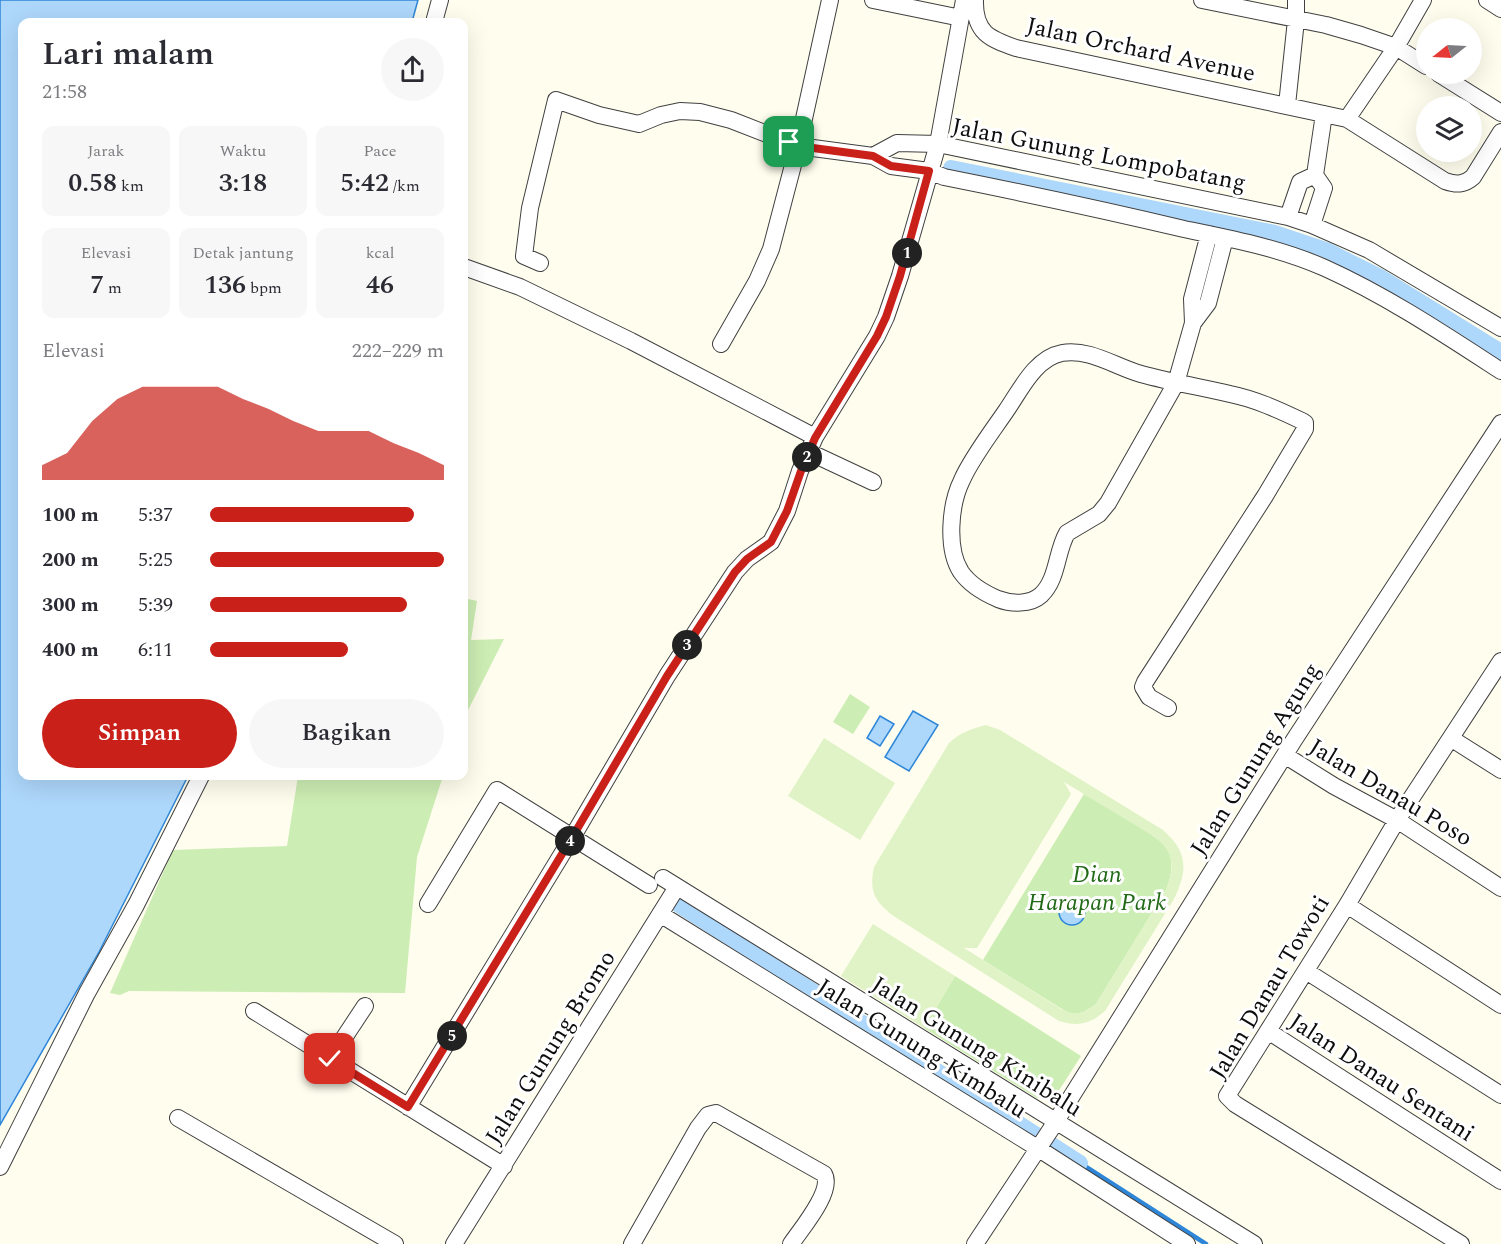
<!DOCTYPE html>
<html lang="id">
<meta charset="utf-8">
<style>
:root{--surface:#fff;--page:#f7f7f7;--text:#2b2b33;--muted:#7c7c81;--accent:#c9201a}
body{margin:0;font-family:Spectral,serif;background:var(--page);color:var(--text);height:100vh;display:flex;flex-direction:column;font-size:22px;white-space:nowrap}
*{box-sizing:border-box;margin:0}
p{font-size:20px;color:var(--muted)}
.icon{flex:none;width:33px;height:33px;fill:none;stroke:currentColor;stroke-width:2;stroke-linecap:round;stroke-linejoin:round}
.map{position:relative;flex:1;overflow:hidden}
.sheet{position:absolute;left:18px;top:18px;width:450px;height:762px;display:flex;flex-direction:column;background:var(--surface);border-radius:12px;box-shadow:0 6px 24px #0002}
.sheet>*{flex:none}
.needle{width:39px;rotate:252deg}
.buttons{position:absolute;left:1416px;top:18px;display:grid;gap:12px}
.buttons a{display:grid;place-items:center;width:66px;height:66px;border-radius:50%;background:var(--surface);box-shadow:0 6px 24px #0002;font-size:30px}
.pin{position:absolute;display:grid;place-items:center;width:51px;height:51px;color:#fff;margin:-26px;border-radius:12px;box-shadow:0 3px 9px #0006}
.km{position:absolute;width:30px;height:30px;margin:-15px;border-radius:50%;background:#222;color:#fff;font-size:16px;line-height:30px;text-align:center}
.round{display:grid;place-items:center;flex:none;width:63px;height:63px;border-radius:32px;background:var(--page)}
.headline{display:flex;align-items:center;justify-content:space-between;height:102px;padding:0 24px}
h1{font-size:33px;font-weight:600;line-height:45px}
.figures{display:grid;grid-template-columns:repeat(3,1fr);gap:9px;height:102px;padding:6px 24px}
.figures div{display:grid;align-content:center;border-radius:12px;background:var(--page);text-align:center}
.figures b{font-size:26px;font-weight:600}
.figures small{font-size:16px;font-weight:400}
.figures p{font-size:16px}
.chart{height:168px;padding:12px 24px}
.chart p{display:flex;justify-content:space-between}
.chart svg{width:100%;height:108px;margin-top:6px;fill:var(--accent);opacity:.7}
.cta{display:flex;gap:12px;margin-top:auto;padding:12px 24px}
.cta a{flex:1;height:69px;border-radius:36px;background:var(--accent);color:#fff;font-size:24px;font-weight:600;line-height:69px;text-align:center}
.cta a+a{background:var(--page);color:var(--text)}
ul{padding:0 24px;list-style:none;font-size:20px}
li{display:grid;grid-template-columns:96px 72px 1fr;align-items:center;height:45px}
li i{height:15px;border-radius:8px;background:var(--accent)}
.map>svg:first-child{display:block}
.green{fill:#ccedb3}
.pitch{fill:#e0f3c6;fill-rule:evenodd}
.water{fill:#add7fb;stroke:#2e86d8;stroke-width:1.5}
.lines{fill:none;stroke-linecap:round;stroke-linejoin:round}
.stream{stroke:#2e86d8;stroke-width:4.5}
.canal{stroke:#add7fb;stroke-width:16}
.street-casing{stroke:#404040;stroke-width:18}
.street{stroke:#fff;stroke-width:16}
.route-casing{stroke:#fff;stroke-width:12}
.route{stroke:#c9201a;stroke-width:8}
.labels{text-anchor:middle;stroke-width:6;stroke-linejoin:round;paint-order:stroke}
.street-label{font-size:24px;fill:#0d0d0d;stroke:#fff}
.park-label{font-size:24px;font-style:italic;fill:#226a18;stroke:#fff}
</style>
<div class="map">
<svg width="1501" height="1244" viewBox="0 0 1501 1244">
<rect width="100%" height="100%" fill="#fffded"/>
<!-- green -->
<path class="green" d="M464,598l13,3 -6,39 33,-1 -40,79z
M850,694l20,13 -17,27 -20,-12z
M298,776h145l-26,81 -12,136 -276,-2 -9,4 -10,-2 63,-143 114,-4z
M1084,794c15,9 77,43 83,54 8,14 4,29 -1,42l-70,114c-9,7 -15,10 -26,10l-87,-54z
M955,976l126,80 -23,36 -21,6 -113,-70z"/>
<!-- pitch -->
<path class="pitch" d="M986,725l14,5 163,100c25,22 25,40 11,69l-69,112c-15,13 -27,16 -46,10l-167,-106c-18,-15 -23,-24 -18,-48l75,-124c12,-11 22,-14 37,-18zM1064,782l91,55c20,17 20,29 11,53l-70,114c-11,10 -21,12 -35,5l-97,-61h13l94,-154z
M824,738l71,45 -35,57 -72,-44z
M873,924l82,52 -31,52 -83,-52z"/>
<!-- water -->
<path class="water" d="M0,0h418l-6,22h-390v754h166l-89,176 -99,173z
M913,711l25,14 -29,46 -24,-14z
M880,716l14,8 -14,22 -13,-8z
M1059 912a13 13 0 1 1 26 0a13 13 0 1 1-26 0Z"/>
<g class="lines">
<!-- stream -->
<path class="stream" d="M1080,1163l126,81"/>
<!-- canal -->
<path class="canal" d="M951,168l324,65 51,17 56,28 119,74
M679,905l401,258"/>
<defs>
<path id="street" d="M873,0l88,18
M975,0c-1,33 15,39 41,48l331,71 98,62c11,4 19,4 28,-4l28,-45
M1202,0l124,25 35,10 35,12 30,19
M1487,0l14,9
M434,22l6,-22
M1439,74l62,39
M1287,105l9,-85v-20
M1347,119l49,-72 27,-47
M873,156l24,-13 41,1 350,73 24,8 57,25 132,78
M1288,217l12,-35 15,-7
M1312,225l12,-37 -9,-13 9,-61
M540,263l-16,-7 6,-48 26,-108 43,15 40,9 22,-9 19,-4 20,1 31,8 67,26 75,10 18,10 38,5 15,6c80,16 160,33 240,52 48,10 96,19 141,39 62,28 119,66 176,103
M464,267l56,20 111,54 184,96
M1193,323l15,-20 17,-65
M721,344l36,-63 14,-32 27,-103 32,-146
M809,452l64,30
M1168,708l-19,-11 -6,-10 2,-5 120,-186 40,-67v-6l-3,-2c-23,-11 -47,-22 -72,-27 -30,-7 -60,-12 -89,-20 -25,-7 -52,-26 -79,-21 -27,5 -42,38 -56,58 -13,19 -35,48 -44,69 -12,24 -16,69 -1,92 9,13 23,21 37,27 13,5 32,6 43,-4 17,-16 15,-43 26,-62l32,-19 9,-11 68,-120 17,-60 -1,-24 17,-65
M1452,739l49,31
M1286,756l48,30 63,34 104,68
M663,878l591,366
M428,904l69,-114 152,95
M1347,905l154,100
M660,914l379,235 148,95
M1306,971l195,124
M254,1011l250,155
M1268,1031l233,150
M330,1059l35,-53
M408,1107l165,-271 94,-160 68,-104 12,-13 24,-17 16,-31 13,-40 15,-34 62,-101 9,-19 14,-41 38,-132 26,-144
M178,1118l217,126
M0,1167l87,-174 49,-88 65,-129
M454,1244l223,-357
M632,1244l66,-116 10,-13 8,-2 108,61c10,17 -23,55 -33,70
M975,1244l78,-118 241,-386 207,-317
M1461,1244l-226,-140 -8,-8 120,-191 50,-85 104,-159"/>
</defs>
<!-- street casing -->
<use href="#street" class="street-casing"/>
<!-- street -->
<use href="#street" class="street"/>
</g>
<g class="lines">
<defs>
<path id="route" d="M330,1059l78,48 165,-271 94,-160 68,-104 12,-13 24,-17 16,-31 14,-40 14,-33 62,-102 9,-19 14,-41 29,-105 -38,-5 -18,-10 -75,-10 -9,-4"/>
</defs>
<!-- route casing -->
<use href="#route" class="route-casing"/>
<!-- route -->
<use href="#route" class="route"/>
</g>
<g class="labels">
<!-- street labels -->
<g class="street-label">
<text transform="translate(1141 49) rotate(12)" y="8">Jalan Orchard Avenue</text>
<text transform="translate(1099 154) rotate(11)" y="8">Jalan Gunung Lompobatang</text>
<text transform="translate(1255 759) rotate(-58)" y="8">Jalan Gunung Agung</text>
<text transform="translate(1391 792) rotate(31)" y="8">Jalan Danau Poso</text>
<text transform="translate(1269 987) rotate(-59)" y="8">Jalan Danau Towoti</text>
<text transform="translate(977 1046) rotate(32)" y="8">Jalan Gunung Kinibalu</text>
<text transform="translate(550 1047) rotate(-58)" y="8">Jalan Gunung Bromo</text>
<text transform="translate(922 1048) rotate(32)" y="8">Jalan Gunung Kimbalu</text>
<text transform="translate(1382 1077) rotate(33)" y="8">Jalan Danau Sentani</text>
</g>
<!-- park labels -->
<g class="park-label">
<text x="1097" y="882">Dian<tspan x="1097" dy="28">Harapan Park</tspan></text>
</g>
</g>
</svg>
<div class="buttons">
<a><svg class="needle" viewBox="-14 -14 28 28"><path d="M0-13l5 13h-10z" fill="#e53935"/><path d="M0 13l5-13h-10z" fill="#7c7c81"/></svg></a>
<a><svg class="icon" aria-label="layers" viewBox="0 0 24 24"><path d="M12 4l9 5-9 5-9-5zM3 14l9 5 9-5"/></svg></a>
</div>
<div class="pin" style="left:789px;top:142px;background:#1e9e55"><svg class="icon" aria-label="arrive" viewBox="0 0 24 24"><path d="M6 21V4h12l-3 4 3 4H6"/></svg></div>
<div class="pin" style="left:330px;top:1059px;background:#d93025"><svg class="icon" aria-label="check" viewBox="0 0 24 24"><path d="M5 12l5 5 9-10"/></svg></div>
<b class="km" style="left:907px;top:253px">1</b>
<b class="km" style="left:807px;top:457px">2</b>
<b class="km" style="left:687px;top:645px">3</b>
<b class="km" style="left:570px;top:841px">4</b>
<b class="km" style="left:452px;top:1036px">5</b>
<section class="sheet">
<div class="headline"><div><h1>Lari malam</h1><p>21:58</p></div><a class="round"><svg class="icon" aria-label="share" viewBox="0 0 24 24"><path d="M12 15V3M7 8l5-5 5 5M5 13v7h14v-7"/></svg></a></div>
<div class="figures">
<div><p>Jarak</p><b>0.58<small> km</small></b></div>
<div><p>Waktu</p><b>3:18</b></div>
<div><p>Pace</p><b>5:42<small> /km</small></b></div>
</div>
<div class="figures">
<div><p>Elevasi</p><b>7<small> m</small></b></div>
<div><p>Detak jantung</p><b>136<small> bpm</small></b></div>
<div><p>kcal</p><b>46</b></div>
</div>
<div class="chart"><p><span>Elevasi</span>222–229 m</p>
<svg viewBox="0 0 160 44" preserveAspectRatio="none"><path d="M0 44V38L10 33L20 20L30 11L40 6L50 6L60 6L70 6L80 11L90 15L100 20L110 24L120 24L130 24L140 29L150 33L160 38V44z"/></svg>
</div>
<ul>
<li><b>100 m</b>5:37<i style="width:87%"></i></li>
<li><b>200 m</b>5:25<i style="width:100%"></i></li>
<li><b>300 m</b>5:39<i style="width:84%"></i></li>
<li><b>400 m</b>6:11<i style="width:59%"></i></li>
</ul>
<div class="cta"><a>Simpan</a><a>Bagikan</a></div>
</section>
</div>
